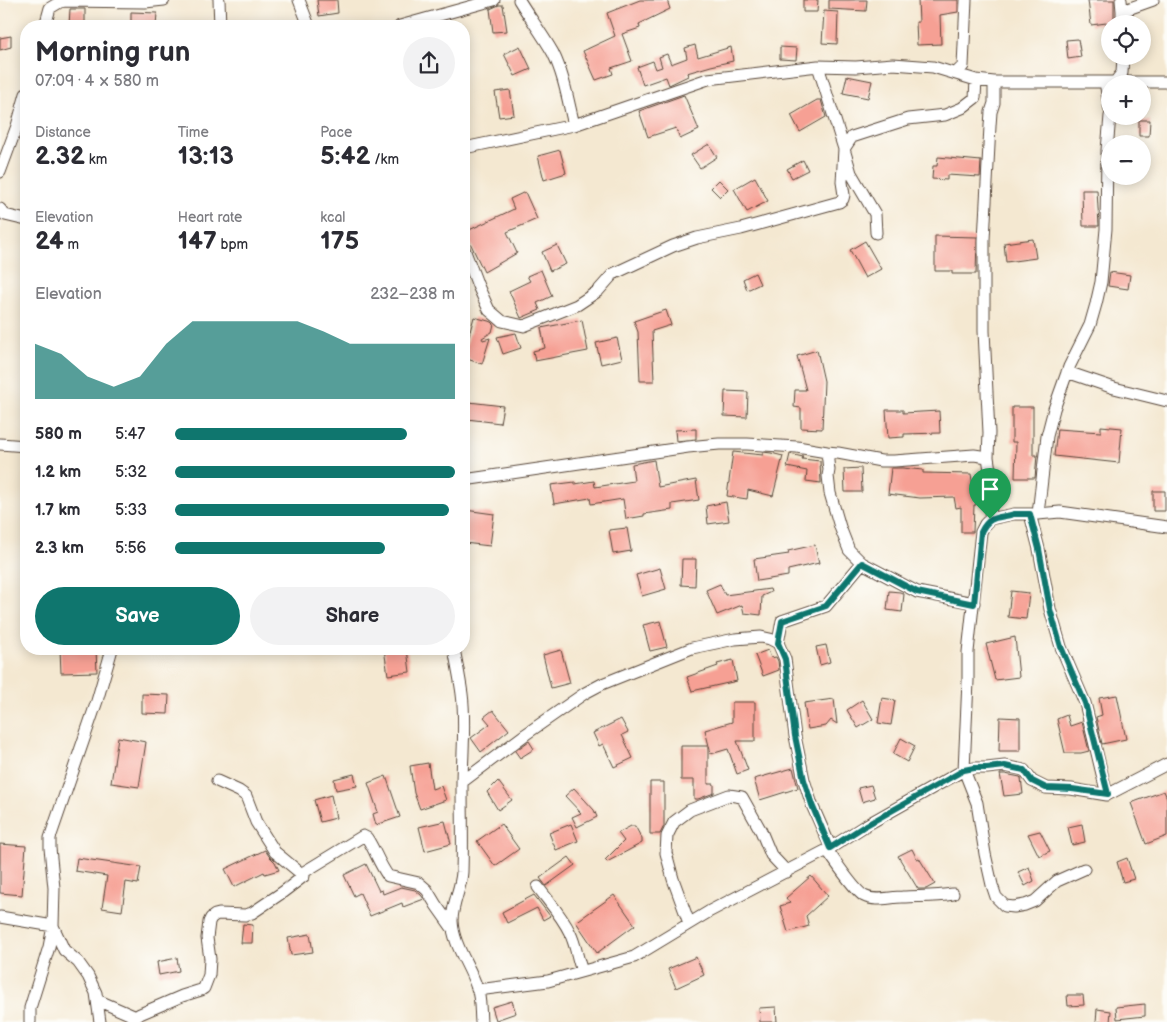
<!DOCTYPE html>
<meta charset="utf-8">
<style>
:root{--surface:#fff;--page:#f2f2f3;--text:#2b2b33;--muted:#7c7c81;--accent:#0f766e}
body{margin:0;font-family:"Balsamiq Sans",sans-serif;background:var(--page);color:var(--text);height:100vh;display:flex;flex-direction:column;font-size:19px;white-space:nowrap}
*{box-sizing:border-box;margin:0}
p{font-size:16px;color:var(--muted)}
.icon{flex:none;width:28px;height:28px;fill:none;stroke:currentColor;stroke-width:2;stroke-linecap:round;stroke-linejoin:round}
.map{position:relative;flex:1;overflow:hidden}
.sheet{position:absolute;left:20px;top:20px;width:450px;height:635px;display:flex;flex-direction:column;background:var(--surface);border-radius:20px;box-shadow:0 2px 12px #0003}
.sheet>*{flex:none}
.fabs{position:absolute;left:1101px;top:15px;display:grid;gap:10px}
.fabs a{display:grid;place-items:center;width:50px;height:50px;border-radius:50%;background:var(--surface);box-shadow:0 2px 12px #0003;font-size:25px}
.pin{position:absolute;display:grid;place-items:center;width:42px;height:42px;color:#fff;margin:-51px -21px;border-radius:50% 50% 50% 0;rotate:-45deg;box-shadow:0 0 5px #0007}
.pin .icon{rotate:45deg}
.round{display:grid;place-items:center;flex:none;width:52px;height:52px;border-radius:26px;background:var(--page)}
.head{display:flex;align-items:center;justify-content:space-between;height:85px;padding:0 15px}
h1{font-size:28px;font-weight:600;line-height:38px}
.metrics{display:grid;grid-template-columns:repeat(3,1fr);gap:8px;height:85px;padding:5px 15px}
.metrics div{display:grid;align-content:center}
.metrics b{font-size:25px;font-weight:600}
.metrics small{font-size:14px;font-weight:400}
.metrics p{font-size:14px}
.chart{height:140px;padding:10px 15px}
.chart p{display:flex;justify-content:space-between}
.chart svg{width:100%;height:90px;margin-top:5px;fill:var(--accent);opacity:.7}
.action{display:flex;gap:10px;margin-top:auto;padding:10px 15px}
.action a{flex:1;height:58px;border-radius:30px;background:var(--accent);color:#fff;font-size:20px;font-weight:600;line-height:58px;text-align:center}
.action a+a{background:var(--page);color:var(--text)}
ul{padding:0 15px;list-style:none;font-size:16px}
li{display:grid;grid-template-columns:80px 60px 1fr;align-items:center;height:38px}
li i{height:12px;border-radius:6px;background:var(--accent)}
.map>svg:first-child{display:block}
.building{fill:#f6a094}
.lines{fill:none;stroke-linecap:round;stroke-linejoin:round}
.street-casing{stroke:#574639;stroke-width:13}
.street{stroke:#fff;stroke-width:11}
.route-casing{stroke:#fff;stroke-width:10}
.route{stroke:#0f766e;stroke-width:6}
</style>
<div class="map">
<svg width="1167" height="1022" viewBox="0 0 1167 1022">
<rect width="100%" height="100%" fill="#fdfcf7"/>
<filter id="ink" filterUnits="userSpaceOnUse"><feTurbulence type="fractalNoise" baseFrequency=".02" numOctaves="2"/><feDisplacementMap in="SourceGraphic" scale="10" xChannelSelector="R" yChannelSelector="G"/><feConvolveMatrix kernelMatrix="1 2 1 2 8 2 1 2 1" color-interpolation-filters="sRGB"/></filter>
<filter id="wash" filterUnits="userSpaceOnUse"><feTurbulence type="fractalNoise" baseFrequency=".0096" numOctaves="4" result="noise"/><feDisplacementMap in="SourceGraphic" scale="20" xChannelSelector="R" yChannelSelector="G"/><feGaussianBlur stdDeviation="1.12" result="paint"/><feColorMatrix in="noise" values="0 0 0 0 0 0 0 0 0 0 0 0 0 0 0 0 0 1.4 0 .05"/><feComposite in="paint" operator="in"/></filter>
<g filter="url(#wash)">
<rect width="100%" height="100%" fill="#f4e8d1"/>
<g id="blocks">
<!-- building -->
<path class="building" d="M317,0h20l1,13 -19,3z
M640,0h27l3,9 -31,15 1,4 -18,6 10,27 -21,7 2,6 -17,6 -13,-29 32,-15 -8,-23z
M803,0h15l-1,12h-14z
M829,0h38l-1,11 -37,-2z
M918,0h40v12l-18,3 1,29 -24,1 -1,-23h3z
M1088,0h26v22l-23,3z
M499,5h4l4,26 -14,1 -3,-23z
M70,9h15v17h-16z
M824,11l14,1 -1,32 -15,-1z
M131,12l26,1 -1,13h-25z
M11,36v11l-11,3v-12z
M1078,39l3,18 -13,2 -2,-19z
M695,45l3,12 33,-10 2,14 -22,5 -24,7 1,3 -19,9 -3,-8 -23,8 -6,-18 16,-6 3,8 6,-2 -3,-10 8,-3 4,10 16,-6 -2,-10z
M520,46l11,23 -16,7 -11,-22z
M780,47l17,1 -1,12 -16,-1z
M847,76l25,5 -4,17 -25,-5z
M510,90l4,25 -15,2 -4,-25z
M684,95l15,35 -19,9 -4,-11 -28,9 -9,-26z
M817,100h4l5,17 -26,15 -9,-17z
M1139,120h11l-1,16h-10z
M709,144l8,13 -17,11 -9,-13z
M560,150l6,23 -22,7 -6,-24z
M938,157l43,4 -1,16 -33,-2v5l-15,-1 1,-13h4z
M803,160l5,10 -16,8 -5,-9z
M755,177l13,24 -21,11 -13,-23z
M719,180l9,9 -8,8 -9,-9z
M1082,190h15l2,36h-16z
M525,192l12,27 -30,13 10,21 -33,19 -19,-40 49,-23 -4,-10z
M935,236l42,1 -1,37h-24v-3h-17z
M1033,239l3,19 -30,4 -2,-19z
M865,241l16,28 -16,9 -15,-28z
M557,245l9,19 -16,7 -8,-19z
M541,270l11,26 -15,7 3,7 -19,8 -12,-27 21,-10 -3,-5z
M1110,272l20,3 -2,14 -20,-3z
M755,273l5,11 -13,6 -4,-11z
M666,310l5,15 -19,6 2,50h-14l-2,-49 -4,-11z
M474,317l18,5 2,2 -2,8 -10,6 1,2 7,-2 -8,26 -18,-6v-5z
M582,320l6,31 -53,10 -2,-10 12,-3 -4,-20z
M516,333l5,15 -18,6 -6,-17z
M617,338l5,21 -21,5 -5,-21z
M817,350l7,31 -2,48 -21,-1v-20l-7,-1 1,-17h11l-9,-34z
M725,391l23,1 -1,25 -23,-1z
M469,402l34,4 -3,17 -33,-4z
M1012,407h21v48h4l-2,23h-20l1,-36h-4z
M886,410h17v3l36,-2 1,22 -36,1v3l-16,1z
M1101,426l21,2 -3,35 -65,-7 3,-27 44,3z
M696,429v10l-20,2 -1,-11z
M733,452l30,3v-3l8,1 12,3 -10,40 -25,-6 -1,9 -20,-3z
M790,454l13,3 -1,2 18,2 1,22 -15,-2 1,-10 -20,-4z
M654,460l4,27 38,-7 3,20 -27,4v6l-28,4v2l-18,3 -3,-20 -32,5 -1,-6 -36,6 -3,-19 24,-3v2l19,-3 1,6 39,-6 -2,-17z
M861,468l1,24h-17l-1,-23z
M891,468h11l21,2v3l48,1 5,31h-2l-1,27h-12v-25l-5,1 -2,-11 -34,1 -32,-4z
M1153,491h12v20h-12z
M726,502l3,19 -21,3 -2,-18z
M465,510l29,4 -4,32 -26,-3z
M627,528l4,23 -18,3 -4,-24z
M815,545l4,18 -31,7v6l-31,5 -3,-22 35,-5 -1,-3z
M682,559h14l-1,27 -14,-1z
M660,568l6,21 -24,7 -6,-21z
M720,584l5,11 45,-6 1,3 -9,4 -1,19 -17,-2 -2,-8 -25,10 -11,-25z
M889,591l11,1 4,2 -2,18 -15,-2z
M1011,591l18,2 -3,26 -18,-2z
M660,621l7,26 -17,4 -7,-26z
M1015,637l4,40 -24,3 -9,-36z
M826,645l4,17 -10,3 -4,-18z
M60,649h36l1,23 -36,1z
M384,649h23l3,23 -22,3z
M561,650l9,33 -19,5 -8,-33z
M768,650l3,8 5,-1 2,4 1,9 -16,6 -8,-21z
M733,660l4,21 -45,10 -5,-14 31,-11 -1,-2z
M142,694l27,1 -1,19 -26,-1z
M1117,695l9,44 -24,5 -6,-27 6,-2 -3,-17z
M882,698l13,2 -4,25 -13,-2z
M834,699l3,25 -6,-4 -5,6 -18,3 -4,-26z
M862,700l11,19 -15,9 -11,-18z
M732,702h23v39h-18l11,29 -11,4 -9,-25 -17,5 -6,-24 27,-8z
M493,710l16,20 -28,22 -10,-14 19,-14 -6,-7z
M1067,715l3,11 12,-4 7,29 -8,2h-16l-8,-34z
M1000,717l20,1v33h-21z
M621,719l7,13 -6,3 11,23 -19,9 -11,-23 -4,2 -6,-13z
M118,737l28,5 -7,45 -28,-4z
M901,738l14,8 -8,16 -14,-8z
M529,741l5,8 -14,9 -5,-7z
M681,746h27v38h6v9l-16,6h-4v-19h-13z
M428,763l4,26 9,-3 5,14 -26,9 -6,-16 -4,-27z
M793,768l5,20 -38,12 -6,-21z
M354,774l3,12 -21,4 -2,-11z
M1000,774h5l15,3 1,1 2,16 -19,2z
M386,776l14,41 -24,8 -3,-11 5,-2 -10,-29z
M498,781l14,19 -14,10 -11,-18z
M650,782h14v44l-4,8h-10z
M871,785l4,13 -13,4 -4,-14z
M574,788l20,22 3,7 -20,10 -5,-10 9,-4 -16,-17z
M1164,791l3,7v38l-21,8 -15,-41z
M331,795l5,23 -16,4 -6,-22z
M445,821l6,23 -26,7 -6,-24z
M501,824l18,25 -24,17 -18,-25z
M571,824l7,17 -22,9 -7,-17z
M1082,824l3,18 -13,3 -4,-18z
M631,826h4l7,13v4l-35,19 -2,-2 19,-19 -6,-8z
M1040,831l10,20 -11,5 -11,-22z
M0,844l26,2 -4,49 -22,-2z
M912,849l5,10 2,-1 16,26 -9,5h-8l-20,-33z
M265,850l4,6 6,6 4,8 -14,4 -1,-2 -30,15 -9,-18z
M569,857l6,8 -29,21 -6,-8z
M77,858l64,9 -3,17 -12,-2 -4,29 -20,-3 5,-32 -32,-5z
M1127,858l7,21 -11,3 -6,-20z
M366,864l13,27 3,-1 1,4 18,-7 14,3 6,5 3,4 -21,8 -1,-4 -32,13 -10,-23 -6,3 -10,-21z
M1029,867l5,14 -9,5 -7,-14z
M811,876l17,20 -22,20 3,10 -21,6 -8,-26 10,-3 -4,-5z
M534,895l16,21 -7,4 -6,-12 -30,15 -5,-11z
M614,895l21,30 -38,28 -21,-31z
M243,924l10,1 -1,18h-11z
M310,934l3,18 -22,3 -3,-17z
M696,957l8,18 -28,13 -8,-19z
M177,958l2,13 -20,4 -2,-13z
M1067,995h16l1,10 -16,1z
M512,1001l4,12 -20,7 -4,-13z
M1145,1004v12l-28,3 -1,-12z
M776,1007l1,15h-17l-1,-14z
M1097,1009l14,2 -1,11h-14z"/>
</g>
</g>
<g filter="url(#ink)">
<use href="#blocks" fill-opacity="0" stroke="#574639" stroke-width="1"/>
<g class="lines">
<defs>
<path id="street" d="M219,0l1,26
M299,0l10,26
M519,0c11,18 24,35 34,53 11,22 15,48 21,72
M1121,0l1,11v13
M1122,11l31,-11
M45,26l5,-18 10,-6 5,-1 80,1 19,-2
M400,26l94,-26
M956,73l7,-7 3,-66
M1105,82l5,28
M1115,82l7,-9 1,-17
M464,148l110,-23 134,-46 110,-13 38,1 37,-3 40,3 43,13 18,2h173
M0,172l17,-46 9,-32
M0,209l5,6 21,5
M876,233l-1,-19 -24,-41 -7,-24 8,-12 56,-18 37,-4 17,-7 13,-10 1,-18
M464,249l14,37 11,24 13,11 22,5 53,-21 21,-14 15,-17 60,-28 24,-8 44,-9 98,-27 4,-3 1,-4 -2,-13 2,-33 -26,-83
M1067,372l47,16 53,13
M0,444l26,2
M827,452l2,18 -1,6 2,17 10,34 9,23 13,13 55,29 57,11
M464,480l224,-33 31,-3h28l50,3 30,5 11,1 43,8h13l80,-6 14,2
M1030,514l9,35 11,60 11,38 24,56 22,92
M1038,514l9,-78 7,-27 15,-42 21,-42 6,-21 5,-22 5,-53 1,-79 3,-34
M990,519l2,-35 -4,-27 1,-24 -5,-102v-91l6,-114 1,-14 3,-9v-21
M778,643l4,-22 44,-15 36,-43
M454,649c3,15 6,30 8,45 4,30 0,61 0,91 0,29 1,58 0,87 -1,17 -10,32 -10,49 1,24 18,45 25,67 4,10 3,23 4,34
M217,781l22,10 7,5 10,26 19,30 29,24
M462,782l64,-48 59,-41 17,-9 90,-36 43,-9 26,-2 9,2 8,4 7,16 10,77 9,44 8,25 19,43
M827,850c9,12 26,39 37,46 11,6 26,1 38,1 17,-1 34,0 51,-3
M1084,869l-27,12 -22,20 -10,4 -11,2 -9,-1 -9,-9 -4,-12 -7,-31 -8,-51 -13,-33 10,-2h13l18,-2 19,4 8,11 14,7 25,1 36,6 60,-31
M538,887c11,15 24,29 32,46 6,12 7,25 12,38
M0,917l53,9 11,24 14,12 10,14 8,17 4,29
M689,923l-16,-44 -7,-26 1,-17 7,-14 16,-12 39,-15 13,2 19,34 10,24 16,17
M478,990l70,-9 86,-24 76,-46 117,-61 36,-23 101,-57 4,-89v-29l12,-111 1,-9 4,-8 5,-5 24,-5h24l22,-2 107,15
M97,1000l39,17
M30,1022v-14l19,-61 4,-21 1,-38 -4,-40v-10l47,-137 15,-52
M132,1022l4,-5 4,-3 42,-18 19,-6 3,-2 5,-13 1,-16 -3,-21 2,-16 2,-4 4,-3 4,-1 26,1 7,-2 31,-21 21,-16v-4l59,-36 4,2c8,12 12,26 21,38l31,7 8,7 9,15 17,24"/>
</defs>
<!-- street casing -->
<use href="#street" class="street-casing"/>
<!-- street -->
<use href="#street" class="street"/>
</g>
</g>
<g class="lines" filter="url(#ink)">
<defs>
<path id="route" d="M1014,514h16l9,35 11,60 11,38 24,56 23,91 -36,-5 -26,-1 -14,-7 -8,-11 -19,-4 -18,2h-13l-10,2 -101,57 -33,21 -18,-43 -8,-25 -9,-44 -10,-77 -7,-16 4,-22 44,-15 36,-43 55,29 57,12 7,-72c9,-18 17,-13 33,-18z"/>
</defs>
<!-- route casing -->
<use href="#route" class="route-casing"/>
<!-- route -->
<use href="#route" class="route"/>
</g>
</svg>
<div class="fabs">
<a><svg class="icon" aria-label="locate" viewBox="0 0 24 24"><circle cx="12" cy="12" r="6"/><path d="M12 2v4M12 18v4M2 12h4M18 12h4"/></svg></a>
<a>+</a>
<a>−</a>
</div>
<div class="pin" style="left:990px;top:519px;background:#1e9e55"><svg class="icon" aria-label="arrive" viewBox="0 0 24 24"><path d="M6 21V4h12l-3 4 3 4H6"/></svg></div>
<section class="sheet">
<div class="head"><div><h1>Morning run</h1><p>07:09 · 4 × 580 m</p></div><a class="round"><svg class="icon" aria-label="share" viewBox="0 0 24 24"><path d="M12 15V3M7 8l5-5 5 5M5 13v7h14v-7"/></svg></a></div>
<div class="metrics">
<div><p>Distance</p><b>2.32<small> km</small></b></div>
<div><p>Time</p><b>13:13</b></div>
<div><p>Pace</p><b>5:42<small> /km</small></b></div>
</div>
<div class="metrics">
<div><p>Elevation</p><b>24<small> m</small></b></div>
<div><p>Heart rate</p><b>147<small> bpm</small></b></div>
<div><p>kcal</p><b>175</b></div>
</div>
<div class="chart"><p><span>Elevation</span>232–238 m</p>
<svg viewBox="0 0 160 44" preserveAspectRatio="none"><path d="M0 44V17L10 22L20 33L30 38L40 33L50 17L60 6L70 6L80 6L90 6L100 6L110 11L120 17L130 17L140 17L150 17L160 17V44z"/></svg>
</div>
<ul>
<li><b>580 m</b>5:47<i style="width:83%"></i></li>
<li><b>1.2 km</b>5:32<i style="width:100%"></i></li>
<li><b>1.7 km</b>5:33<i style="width:98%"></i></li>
<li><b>2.3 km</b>5:56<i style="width:75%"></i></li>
</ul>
<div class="action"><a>Save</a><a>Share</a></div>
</section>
</div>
